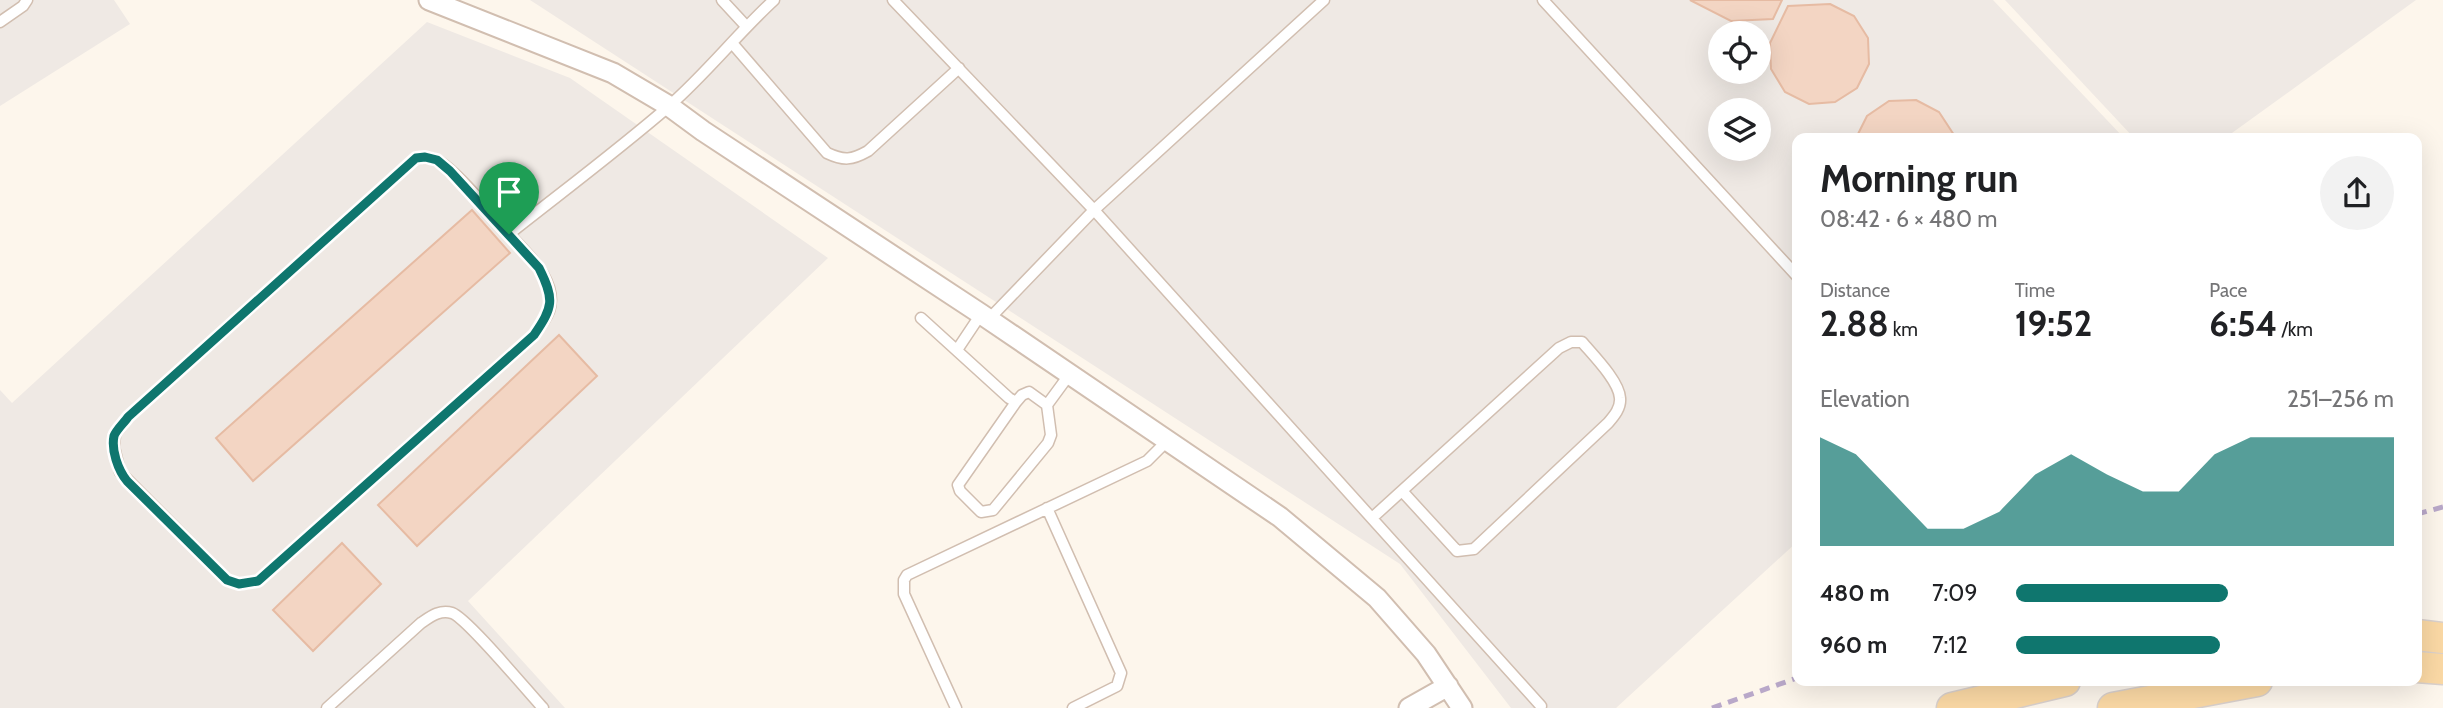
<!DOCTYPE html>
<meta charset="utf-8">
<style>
:root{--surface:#fff;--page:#f2f2f2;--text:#202124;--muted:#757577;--accent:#0f766e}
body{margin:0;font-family:Cabin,sans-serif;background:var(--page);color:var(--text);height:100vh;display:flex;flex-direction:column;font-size:26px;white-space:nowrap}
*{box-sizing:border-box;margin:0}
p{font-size:23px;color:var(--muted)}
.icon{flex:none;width:38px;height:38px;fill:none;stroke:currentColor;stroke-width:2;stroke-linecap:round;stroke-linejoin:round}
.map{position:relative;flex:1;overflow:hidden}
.details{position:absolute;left:1792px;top:133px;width:630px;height:553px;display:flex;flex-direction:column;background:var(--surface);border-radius:14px;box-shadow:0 7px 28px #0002}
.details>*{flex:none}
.fabs{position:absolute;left:1708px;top:21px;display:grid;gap:14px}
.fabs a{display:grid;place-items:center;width:63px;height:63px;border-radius:50%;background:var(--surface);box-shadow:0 7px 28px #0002;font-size:35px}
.pin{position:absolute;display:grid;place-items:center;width:60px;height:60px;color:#fff;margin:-72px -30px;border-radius:50% 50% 50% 0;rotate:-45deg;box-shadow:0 0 7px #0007}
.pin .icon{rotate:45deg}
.round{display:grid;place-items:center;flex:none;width:74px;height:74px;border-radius:37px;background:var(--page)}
.overview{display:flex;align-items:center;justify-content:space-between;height:119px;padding:0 28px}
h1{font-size:38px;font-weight:700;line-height:52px}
.stats{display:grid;grid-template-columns:repeat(3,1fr);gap:10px;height:119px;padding:7px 28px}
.stats div{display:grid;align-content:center}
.stats b{font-size:35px;font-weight:700}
.stats small{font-size:19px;font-weight:400}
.stats p{font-size:19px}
.chart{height:196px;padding:14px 28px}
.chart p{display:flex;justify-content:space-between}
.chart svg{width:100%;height:126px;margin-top:7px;fill:var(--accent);opacity:.7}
ul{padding:0 28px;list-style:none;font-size:23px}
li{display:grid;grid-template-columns:112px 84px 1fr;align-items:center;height:52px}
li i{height:18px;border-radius:9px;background:var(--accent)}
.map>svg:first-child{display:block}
.industrial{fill:#efe9e4;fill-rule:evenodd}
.building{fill:#f3d5c3;stroke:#e6bba3;stroke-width:2}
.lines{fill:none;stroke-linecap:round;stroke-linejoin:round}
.service-casing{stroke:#d1beb0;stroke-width:13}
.minor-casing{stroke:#d1beb0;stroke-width:23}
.primary-casing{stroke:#dad1cd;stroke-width:33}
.service{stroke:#fff;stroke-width:10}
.minor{stroke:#fff;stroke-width:19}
.primary{stroke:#fbd9a5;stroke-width:30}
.rail{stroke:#b9a8c9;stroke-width:5;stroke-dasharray:10 7;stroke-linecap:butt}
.route-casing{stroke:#fff;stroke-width:14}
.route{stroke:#0f766e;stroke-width:9}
</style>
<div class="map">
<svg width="2443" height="708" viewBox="0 0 2443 708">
<rect width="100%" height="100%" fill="#fdf6ec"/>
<!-- industrial -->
<path class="industrial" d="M0,0h114l16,24 -130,82z
M530,0h1463l131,138h-327v404l-181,166h-105l-111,-144zM1720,33h39v39h-39zM1720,110h39v39h-39z
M2005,0h411l-191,138h-91z
M427,22l143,56 258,180 -360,343 97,107h-565v-318l12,13z"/>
<!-- building -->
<path class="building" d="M1690,0h92l-9,19 -42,2z
M1830,4l24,12 14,22 1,26 -12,24 -22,14 -26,2 -24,-12 -14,-23 -1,-26 18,-37z
M1916,100l23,12 17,26h-100l11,-22 22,-15z
M472,210l38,43 -257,228 -37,-43z
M559,335l38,41 -180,170 -39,-41z
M342,543l39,41 -68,67 -40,-41z"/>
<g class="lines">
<defs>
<path id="service" d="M722,0l24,26
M893,0l201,210 447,496
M1543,0l254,276
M0,22l23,-16 4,-6
M732,43l95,110c17,8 25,7 41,-2l91,-83
M509,234c-17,-19 -51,-62 -71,-73 -7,-4 -14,-4 -22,-3l-288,259 -13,17 -1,13 6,25 107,108 12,4 19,-3 276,-246c5,-7 12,-16 15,-24 10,-30 -23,-58 -40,-77 53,-42 108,-83 159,-127 38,-33 69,-73 106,-107
M921,318l88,80 7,4 6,-7 7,-3 18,13
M989,319l105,-109 230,-210
M957,350l24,-36
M1016,402l-58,83 2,6 21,21 12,-2 55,-67 3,-8 -4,-30 22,-30
M1047,508l74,165 -4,13 -44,22
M1372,518l187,-170 12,-6h11c11,13 37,39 38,56 1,10 -6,18 -12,25l-134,126 -17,2 -55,-60
M327,708l94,-85c9,-6 19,-14 31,-10 15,5 76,79 91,95
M956,708l-52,-114v-14l3,-5 240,-114 20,-20"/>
<path id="minor" d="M429,0l184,73 56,33 34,25 278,183 299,203 97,81 49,56 36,54
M1409,708l39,-22"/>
<path id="primary" d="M2417,635l26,3
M2417,667l26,2
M1952,708l113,-27
M2113,708l144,-27"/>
</defs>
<!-- service casing -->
<use href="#service" class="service-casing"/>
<!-- minor casing -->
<use href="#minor" class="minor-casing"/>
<!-- primary casing -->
<use href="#primary" class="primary-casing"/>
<!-- service -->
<use href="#service" class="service"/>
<!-- minor -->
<use href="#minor" class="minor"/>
<!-- primary -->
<use href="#primary" class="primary"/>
<!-- rail -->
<path class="rail" d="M2417,514l26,-7
M1712,708l85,-30"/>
</g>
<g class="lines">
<defs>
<path id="route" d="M425,157l12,3 13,11 89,97c16,32 14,39 -5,67l-276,246 -19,3 -12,-4 -100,-99c-9,-11 -16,-31 -13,-45 2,-6 10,-13 14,-19l288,-259z"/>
</defs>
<!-- route casing -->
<use href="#route" class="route-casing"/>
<!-- route -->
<use href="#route" class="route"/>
</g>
</svg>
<div class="fabs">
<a><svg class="icon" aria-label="locate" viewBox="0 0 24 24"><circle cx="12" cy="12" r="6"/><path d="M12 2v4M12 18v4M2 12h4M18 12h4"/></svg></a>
<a><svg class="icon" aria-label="layers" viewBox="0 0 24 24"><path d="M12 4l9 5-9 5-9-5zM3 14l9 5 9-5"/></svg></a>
</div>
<div class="pin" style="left:509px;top:234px;background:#1e9e55"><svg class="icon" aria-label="arrive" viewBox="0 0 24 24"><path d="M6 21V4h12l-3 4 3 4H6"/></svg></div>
<section class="details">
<div class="overview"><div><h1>Morning run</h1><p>08:42 · 6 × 480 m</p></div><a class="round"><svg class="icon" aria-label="share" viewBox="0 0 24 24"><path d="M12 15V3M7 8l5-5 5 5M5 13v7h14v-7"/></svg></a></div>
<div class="stats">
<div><p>Distance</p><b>2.88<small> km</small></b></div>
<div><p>Time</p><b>19:52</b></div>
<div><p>Pace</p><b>6:54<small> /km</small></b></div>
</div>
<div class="chart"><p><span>Elevation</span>251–256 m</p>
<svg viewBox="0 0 160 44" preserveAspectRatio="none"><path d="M0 44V6L10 12L20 25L30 38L40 38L50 32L60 19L70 12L80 19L90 25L100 25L110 12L120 6L130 6L140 6L150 6L160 6V44z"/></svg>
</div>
<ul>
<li><b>480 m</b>7:09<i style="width:56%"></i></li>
<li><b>960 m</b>7:12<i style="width:54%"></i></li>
</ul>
</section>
</div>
